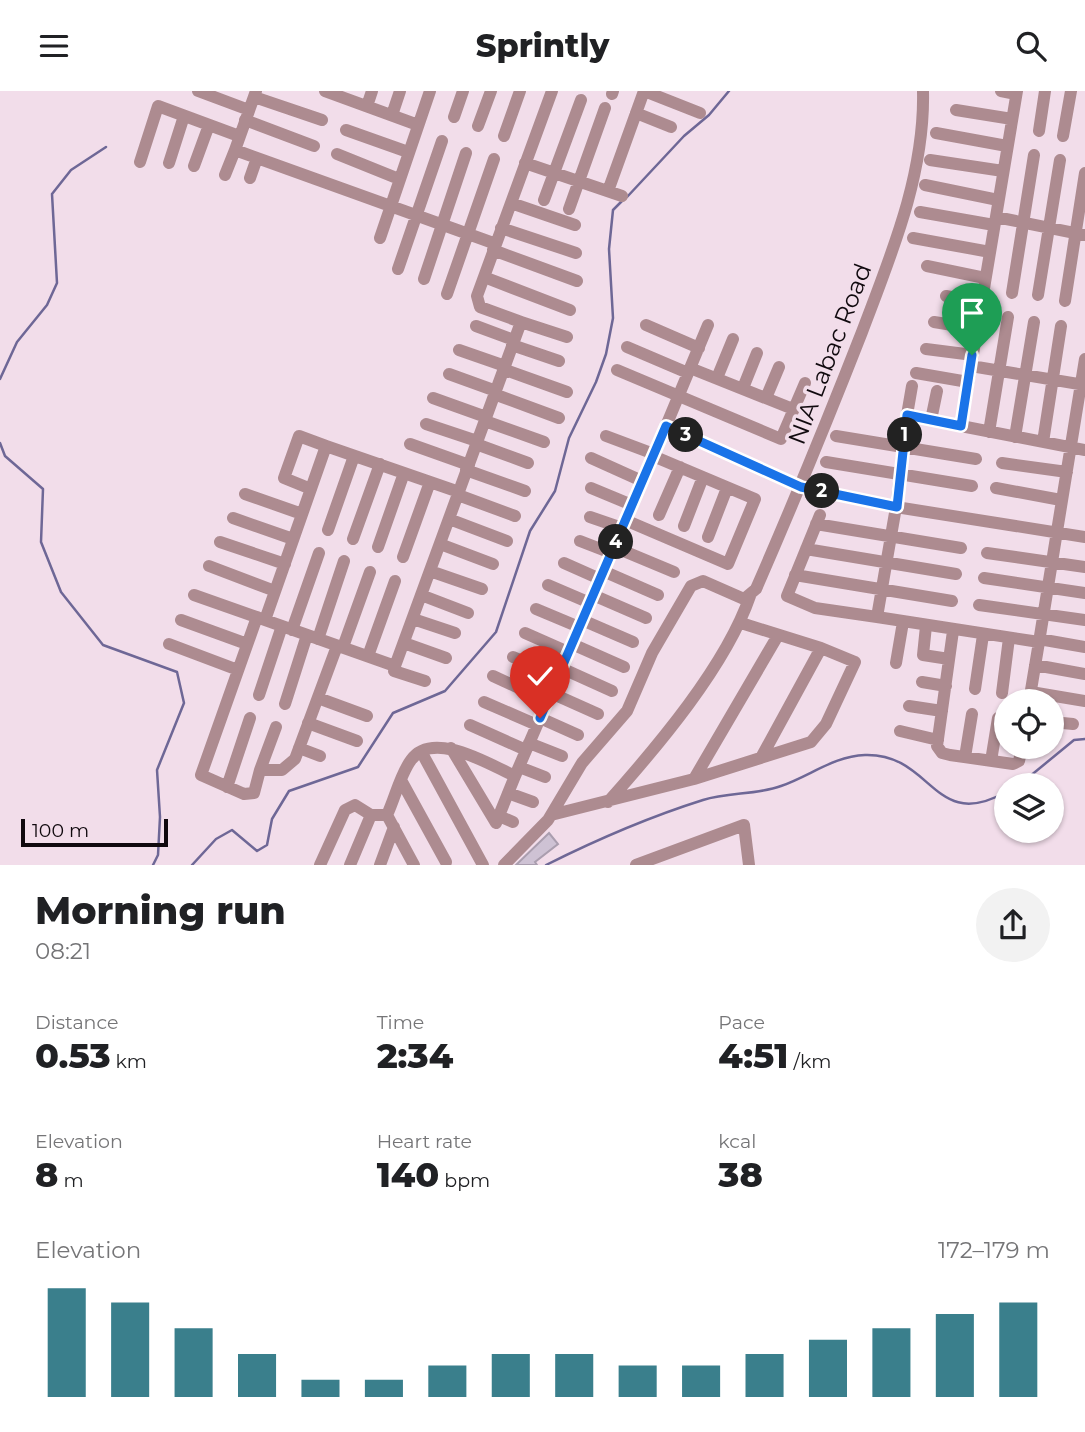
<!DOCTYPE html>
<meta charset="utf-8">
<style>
:root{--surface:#fff;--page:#f2f2f2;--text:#202124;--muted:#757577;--accent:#3a7f8c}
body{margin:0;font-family:Montserrat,sans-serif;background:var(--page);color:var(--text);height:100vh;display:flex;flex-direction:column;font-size:26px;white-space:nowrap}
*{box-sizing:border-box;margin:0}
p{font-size:23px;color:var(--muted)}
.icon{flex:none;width:38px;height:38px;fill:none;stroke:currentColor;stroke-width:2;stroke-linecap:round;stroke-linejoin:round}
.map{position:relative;height:774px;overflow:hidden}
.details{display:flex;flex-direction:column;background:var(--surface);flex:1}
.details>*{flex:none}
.tools{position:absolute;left:994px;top:598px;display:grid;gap:14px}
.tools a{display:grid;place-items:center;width:70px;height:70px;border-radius:50%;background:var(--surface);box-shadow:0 2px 5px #0004;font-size:35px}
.scale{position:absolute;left:21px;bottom:18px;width:147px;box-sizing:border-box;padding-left:7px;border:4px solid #10090e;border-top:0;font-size:19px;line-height:24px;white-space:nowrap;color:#10090e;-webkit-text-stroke:5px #f2ddea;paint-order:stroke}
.pin{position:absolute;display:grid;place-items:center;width:60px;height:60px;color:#fff;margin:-72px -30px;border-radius:50% 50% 50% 0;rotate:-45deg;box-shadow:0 0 7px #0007}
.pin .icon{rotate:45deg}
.km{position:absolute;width:35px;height:35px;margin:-18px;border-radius:50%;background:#222;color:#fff;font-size:19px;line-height:35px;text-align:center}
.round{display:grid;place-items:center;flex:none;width:74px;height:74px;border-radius:37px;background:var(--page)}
.overview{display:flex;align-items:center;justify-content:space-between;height:119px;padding:0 35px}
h1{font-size:38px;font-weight:800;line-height:52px}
.figures{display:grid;grid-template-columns:repeat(3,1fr);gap:10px;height:119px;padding:7px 35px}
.figures div{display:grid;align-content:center}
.figures b{font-size:35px;font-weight:800}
.figures small{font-size:19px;font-weight:400}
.figures p{font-size:19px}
.chart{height:196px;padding:14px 35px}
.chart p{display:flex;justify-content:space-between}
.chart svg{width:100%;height:126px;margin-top:7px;stroke:var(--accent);stroke-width:6}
header{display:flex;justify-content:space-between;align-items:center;height:91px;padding:0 35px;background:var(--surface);font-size:32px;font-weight:800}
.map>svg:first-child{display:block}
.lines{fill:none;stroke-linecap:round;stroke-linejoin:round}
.stream{stroke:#6e6796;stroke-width:2.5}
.building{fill:#cec2d4;stroke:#aa9eaf;stroke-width:2}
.minor{stroke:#ad8b90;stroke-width:12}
.route-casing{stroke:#fff;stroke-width:14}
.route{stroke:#1a73e8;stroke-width:9}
.labels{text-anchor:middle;stroke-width:7;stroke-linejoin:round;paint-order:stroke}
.street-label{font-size:24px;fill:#10090e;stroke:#f2ddea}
</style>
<header><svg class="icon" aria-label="menu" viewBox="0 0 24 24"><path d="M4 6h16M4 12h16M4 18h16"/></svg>Sprintly<svg class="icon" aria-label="search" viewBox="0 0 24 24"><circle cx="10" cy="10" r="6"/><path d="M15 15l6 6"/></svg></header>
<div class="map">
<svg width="1085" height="774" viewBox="0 0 1085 774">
<rect width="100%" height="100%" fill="#f2ddea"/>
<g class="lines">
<!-- stream -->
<path class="stream" d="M627,106l57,-61 25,-21 20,-24
M0,288l17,-37 30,-37 10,-22 -5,-89 19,-24 35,-23
M0,352l5,13 38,33 -2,53 20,50 42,53 74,27 7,31 -27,67 3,47 -2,38 -5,10
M1018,695l56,-46 11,-1
M192,774l24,-26 16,-9 25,21 10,-6 5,-26 17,-28 69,-24 35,-54 52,-22 51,-59 34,-101 25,-40 14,-53 27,-56 10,-28 7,-36 -4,-69 4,-39 9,-9
M546,774c50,-25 103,-48 157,-65 25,-8 54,-5 78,-14 29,-10 53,-30 84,-31 68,-2 68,78 141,37"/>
</g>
<!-- building -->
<path class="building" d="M549,742l9,11 -23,18 2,3h-21z"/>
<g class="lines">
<!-- minor -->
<path class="minor" d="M198,0l51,19
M256,0l-21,59 261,94
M325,0l93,34
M644,0l56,22
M1001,0l15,3
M1017,0l-56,335 -54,-11 -11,92 -19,110 162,25 46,-283
M612,3l1,-3
M254,6l68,23
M367,15l5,-15
M956,19l56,9
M636,22l35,14
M392,24l8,-24
M454,26l9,-26
M245,29l69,26
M478,35l13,-35
M346,39l62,22
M1039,40l6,-40
M936,42l71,13
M504,45l16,-45
M1063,45l8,-45
M337,63l62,25
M930,69l73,11
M140,71l18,-56 81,30
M169,72l15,-47
M525,72l97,33
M194,75l15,-41
M225,84l10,-25
M250,87l7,-20
M925,94l73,15
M608,100l36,-100
M544,109l37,-100
M511,112l64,22
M569,118l36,-101
M920,121l74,13
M996,126l89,18
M501,137l75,25
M380,147l50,-147
M913,147l77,14
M493,159l84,31
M927,175l58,12
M398,178l44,-128
M484,186l86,33
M424,188l42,-126
M1012,202l22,-138
M447,203l47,-135
M1038,204l22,-135
M946,205l35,7
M1065,210l20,-128
M521,231l46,15
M934,231l43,7
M646,234l53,23
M476,235l38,14
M512,254l47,16
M627,256l61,26
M926,258l47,6
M459,259l46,16
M971,275l114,19
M690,277l103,41
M503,278l64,23
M617,279l164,69 24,-56
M916,282l52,9
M449,283l47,17
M717,287l16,-39
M743,297l14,-35
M494,303l65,24
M433,307l53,19
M766,307l13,-31
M907,324l5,-29
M931,329l6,-29
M485,330l59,21
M426,333l51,17
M666,335l42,-101
M961,335l124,24
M989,341l19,-115
M606,345l48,18
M836,345l140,23
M1015,346l19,-115
M1043,351l18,-116
M410,353l59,21
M476,353l52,19
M591,367l51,23
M826,371l146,24
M1002,372l65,9
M466,379l59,21
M591,397l41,17
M996,397l65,12
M311,398l-27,-11 15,-42 27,10
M245,403l57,20
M458,404l57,21
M659,424l21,-48
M820,424l-33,81 28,12 62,9
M590,426l32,11
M233,427l60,21
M449,428l58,22
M625,429l103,44 27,-65 -102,-43
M816,433l145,24
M684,435l19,-49
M328,439l26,-74
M708,446l19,-49
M353,448l27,-75
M580,450l31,12
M220,451l65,22
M440,453l53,20
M378,456l26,-74
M614,456l60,25
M806,458l150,25
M987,462l98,14
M403,466l27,-75
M564,472l36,16
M209,475l66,25
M430,480l52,18
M603,480l55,24
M795,484l157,26
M984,487l101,15
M548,494l42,18
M194,504l201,71 126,-344 -41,-15 -3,-11 75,-205
M421,504l47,18
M593,504l53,23
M979,514l106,15
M536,518l43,18
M257,526l-56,158 43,19 10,-1 6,-23h22l13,-11 42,-113
M413,528l42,14
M181,529l66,24
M265,529l61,-174 133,46
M582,529l51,22
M926,535l-3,29 26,4
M292,539l27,-77
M953,540l-16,115 5,7 8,2 63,9 6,-3 3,-14
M525,542l43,19
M318,548l26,-78
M1039,548l46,8
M404,552l42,15
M169,553l69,26
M572,553l52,23
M343,556l27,-75
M368,565l27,-75
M513,566l45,19
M896,572l7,-41
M1035,574l50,9
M395,575l-1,5 31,10
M561,577l51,23
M493,585l54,25
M922,591l24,4
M975,598l8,-54
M1031,601l54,9
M551,602l47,21
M1002,602l7,-55
M259,604l23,-69
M318,607l49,18
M484,611l53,23
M1029,611l10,-60
M285,613l22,-69
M909,615l33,5
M540,627l38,17
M1052,631l21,2
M308,632l49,18
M470,634l56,25
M900,640l38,9
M529,652l33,13
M299,657l21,8
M451,657l45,75 19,-47
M422,662l61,112
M762,665l59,-108
M965,666l7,-43
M991,670l7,-43
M519,676l26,10
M260,679l16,-43
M694,688l83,-142
M402,691l44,80
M227,696l23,-69
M508,702l25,9
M608,711c49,-55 118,-136 142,-206
M387,724l27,50
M551,724l143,-36 117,-37 15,-18 29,-62 -34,-14 -80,-25
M499,725l14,6
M320,774l25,-55 10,-5 16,10h16c8,-17 13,-40 24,-55 22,-31 79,5 104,16l151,-350 135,61 95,20 189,30
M350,774l21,-50
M380,774l14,-38
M504,774l44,-45 34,-57 45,-52 25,-58 39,-67 12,-5 41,18 12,-10c37,-85 72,-170 106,-257 29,-77 63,-157 61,-241
M636,774l108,-40 5,40"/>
</g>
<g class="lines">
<defs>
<path id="route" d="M540,627l126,-292 135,61 96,20 10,-92 54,11 11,-71"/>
</defs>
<!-- route casing -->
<use href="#route" class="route-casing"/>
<!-- route -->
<use href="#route" class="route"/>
</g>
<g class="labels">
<!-- street labels -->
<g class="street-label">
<text transform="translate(830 263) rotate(-69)" y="8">NIA Labac Road</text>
</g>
</g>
</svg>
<div class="tools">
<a><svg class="icon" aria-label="locate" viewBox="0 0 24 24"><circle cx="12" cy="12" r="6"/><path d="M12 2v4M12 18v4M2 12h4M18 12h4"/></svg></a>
<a><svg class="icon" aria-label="layers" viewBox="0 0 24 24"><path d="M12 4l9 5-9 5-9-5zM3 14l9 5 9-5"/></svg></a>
</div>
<div class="scale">100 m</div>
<div class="pin" style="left:972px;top:264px;background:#1e9e55"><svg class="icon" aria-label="arrive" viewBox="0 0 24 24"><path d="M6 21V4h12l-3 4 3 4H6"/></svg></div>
<div class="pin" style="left:540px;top:627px;background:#d93025"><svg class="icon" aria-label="check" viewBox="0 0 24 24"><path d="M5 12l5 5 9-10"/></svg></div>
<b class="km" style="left:905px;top:344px">1</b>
<b class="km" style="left:822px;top:400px">2</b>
<b class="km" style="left:686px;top:344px">3</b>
<b class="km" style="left:616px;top:451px">4</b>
</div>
<section class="details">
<div class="overview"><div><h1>Morning run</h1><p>08:21</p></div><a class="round"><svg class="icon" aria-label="share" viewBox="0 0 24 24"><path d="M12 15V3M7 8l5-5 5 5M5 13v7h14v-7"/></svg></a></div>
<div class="figures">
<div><p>Distance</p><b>0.53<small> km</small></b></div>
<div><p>Time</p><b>2:34</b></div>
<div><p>Pace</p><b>4:51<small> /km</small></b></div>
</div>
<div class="figures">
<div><p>Elevation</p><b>8<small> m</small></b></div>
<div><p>Heart rate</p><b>140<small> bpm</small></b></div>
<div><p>kcal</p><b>38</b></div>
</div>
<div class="chart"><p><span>Elevation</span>172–179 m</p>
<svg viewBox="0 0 160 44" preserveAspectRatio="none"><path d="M5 44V6M15 44V11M25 44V20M35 44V29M45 44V38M55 44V38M65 44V33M75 44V29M85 44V29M95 44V33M105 44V33M115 44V29M125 44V24M135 44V20M145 44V15M155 44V11"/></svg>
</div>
</section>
